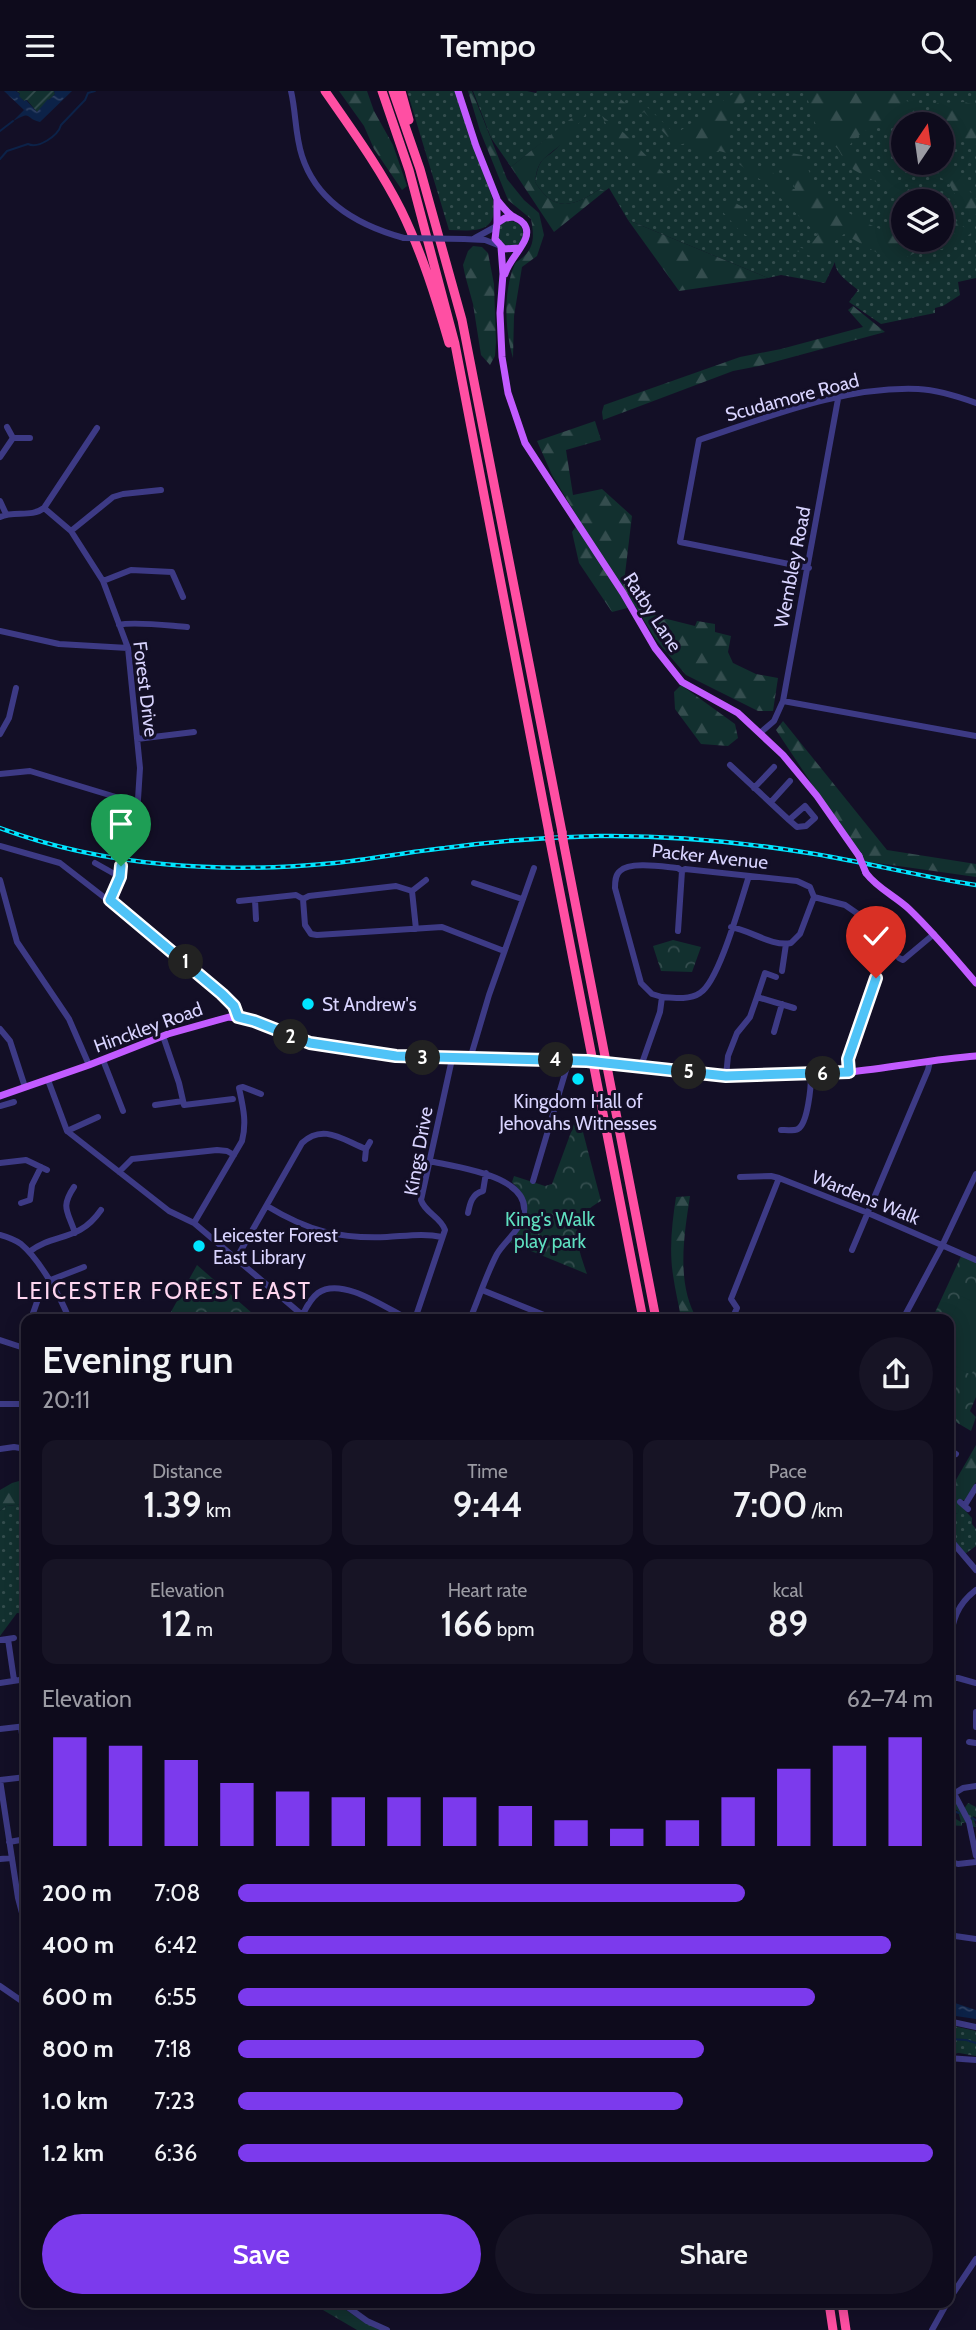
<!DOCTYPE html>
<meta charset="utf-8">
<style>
:root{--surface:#0e0b1c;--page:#171425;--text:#f1f3f6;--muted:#9b9ba3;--line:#2e2b3b;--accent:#7c3aed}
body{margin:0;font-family:Cabin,sans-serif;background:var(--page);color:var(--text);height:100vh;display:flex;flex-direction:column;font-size:26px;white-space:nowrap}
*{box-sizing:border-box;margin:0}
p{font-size:23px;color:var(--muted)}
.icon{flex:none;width:38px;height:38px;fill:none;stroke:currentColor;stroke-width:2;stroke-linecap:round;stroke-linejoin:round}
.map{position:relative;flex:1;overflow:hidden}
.details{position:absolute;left:21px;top:1223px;width:933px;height:994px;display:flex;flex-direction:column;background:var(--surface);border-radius:14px;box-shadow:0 4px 18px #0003,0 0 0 2px var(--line)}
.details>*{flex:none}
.needle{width:46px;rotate:13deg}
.tools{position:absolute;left:891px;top:21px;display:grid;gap:14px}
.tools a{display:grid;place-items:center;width:63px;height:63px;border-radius:50%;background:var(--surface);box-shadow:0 4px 18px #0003,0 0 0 2px var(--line);font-size:35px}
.pin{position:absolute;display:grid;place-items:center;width:60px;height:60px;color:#fff;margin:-72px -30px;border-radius:50% 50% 50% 0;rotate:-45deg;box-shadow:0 0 7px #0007}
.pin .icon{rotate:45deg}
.km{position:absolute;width:35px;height:35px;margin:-18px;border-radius:50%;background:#222;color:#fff;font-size:19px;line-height:35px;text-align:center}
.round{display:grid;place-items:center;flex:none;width:74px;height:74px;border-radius:37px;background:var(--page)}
.head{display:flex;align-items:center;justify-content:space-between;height:119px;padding:0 21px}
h1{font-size:38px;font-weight:600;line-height:52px}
.stats{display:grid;grid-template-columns:repeat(3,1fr);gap:10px;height:119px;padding:7px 21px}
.stats div{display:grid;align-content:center;border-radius:14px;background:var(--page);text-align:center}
.stats b{font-size:35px;font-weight:600}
.stats small{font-size:19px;font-weight:400}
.stats p{font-size:19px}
.chart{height:196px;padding:14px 21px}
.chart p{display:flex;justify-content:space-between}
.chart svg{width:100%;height:126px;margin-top:7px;stroke:var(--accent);stroke-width:6}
.action{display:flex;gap:14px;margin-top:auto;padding:14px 21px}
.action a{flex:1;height:80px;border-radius:42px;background:var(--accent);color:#fff;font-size:28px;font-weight:600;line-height:80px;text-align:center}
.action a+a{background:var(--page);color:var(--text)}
ul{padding:0 21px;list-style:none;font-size:23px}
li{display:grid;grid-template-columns:112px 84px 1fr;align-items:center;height:52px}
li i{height:18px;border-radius:9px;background:var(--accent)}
header{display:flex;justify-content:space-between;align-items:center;height:91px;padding:0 21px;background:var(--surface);font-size:32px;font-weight:600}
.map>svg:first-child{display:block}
.grass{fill:url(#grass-dots);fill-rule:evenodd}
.forest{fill:url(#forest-firs)}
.park{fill:url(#park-crowns)}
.garden{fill:url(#garden-furrows)}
.pitch{fill:#12302f}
.water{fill:url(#water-ripples)}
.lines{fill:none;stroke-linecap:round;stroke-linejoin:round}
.stream{stroke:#0c2248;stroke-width:2}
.minor{stroke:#3d3a85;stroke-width:6}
.major{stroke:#c25bff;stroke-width:7}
.highway{stroke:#ff4fa3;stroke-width:9}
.rail-casing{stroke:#00e5ff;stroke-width:4.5}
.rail{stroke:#130f26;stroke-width:2;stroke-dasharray:5;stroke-linecap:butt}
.minor-bridge{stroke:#3d3a85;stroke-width:6}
.major-bridge{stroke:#c25bff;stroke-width:7}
.highway-bridge{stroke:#ff4fa3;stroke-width:9}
.route-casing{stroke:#fff;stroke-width:14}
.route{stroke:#4fc3f7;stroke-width:9}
.poi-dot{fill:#00e5ff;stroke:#130f26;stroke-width:2.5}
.labels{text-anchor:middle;stroke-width:6;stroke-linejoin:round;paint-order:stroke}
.street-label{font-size:19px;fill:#d9d4ff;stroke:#130f26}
.poi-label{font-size:19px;fill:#d9d4ff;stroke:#130f26;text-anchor:start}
.park-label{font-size:19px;fill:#5fe0c0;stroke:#130f26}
.quarter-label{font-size:23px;letter-spacing:2px;fill:#ffd6f0;stroke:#130f26}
</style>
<header><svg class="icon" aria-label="menu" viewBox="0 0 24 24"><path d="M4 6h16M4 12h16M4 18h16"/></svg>Tempo<svg class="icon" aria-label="search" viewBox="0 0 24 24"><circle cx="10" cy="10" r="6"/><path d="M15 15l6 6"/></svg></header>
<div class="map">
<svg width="976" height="2239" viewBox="0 0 976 2239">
<defs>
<pattern id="grass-dots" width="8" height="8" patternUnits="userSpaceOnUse" patternTransform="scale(1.75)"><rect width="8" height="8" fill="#12302f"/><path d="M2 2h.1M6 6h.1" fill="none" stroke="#344d4e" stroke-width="1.8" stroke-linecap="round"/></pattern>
<pattern id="forest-firs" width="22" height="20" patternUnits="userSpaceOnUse" patternTransform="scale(1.75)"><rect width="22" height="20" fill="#12302f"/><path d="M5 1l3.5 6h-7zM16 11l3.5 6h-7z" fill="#344d4e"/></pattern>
<pattern id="park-crowns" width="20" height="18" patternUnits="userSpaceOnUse" patternTransform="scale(1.75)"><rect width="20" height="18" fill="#12302f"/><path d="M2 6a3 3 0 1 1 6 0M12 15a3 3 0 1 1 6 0" fill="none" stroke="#344d4e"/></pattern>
<pattern id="garden-furrows" width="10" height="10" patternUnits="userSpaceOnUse" patternTransform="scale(1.75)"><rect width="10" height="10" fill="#12302f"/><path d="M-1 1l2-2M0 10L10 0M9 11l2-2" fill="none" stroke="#344d4e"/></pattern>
<pattern id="water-ripples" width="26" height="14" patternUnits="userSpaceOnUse" patternTransform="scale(1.75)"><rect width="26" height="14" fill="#0c2248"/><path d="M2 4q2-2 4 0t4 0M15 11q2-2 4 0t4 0" fill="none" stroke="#2f4163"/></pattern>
</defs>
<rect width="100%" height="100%" fill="#130f26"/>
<!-- grass -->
<path class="grass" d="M407,0h49l37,109c6,34 -19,31 -44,30z
M473,0h54l9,2 1,-2h439v187l-18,4 2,13 -17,11 -8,2v5l-54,11 -32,-22 9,-12c-9,-8 -23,-16 -23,-28l-10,21 -44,-8 -13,3 -140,-58 -19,-32 -4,3 -5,-2c-26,17 -45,25 -65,-7 5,-31 12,-20 27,-40 9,-10 15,-22 22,-33l-73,58 -20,-29zM903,33h39v39h-39zM903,110h39v39h-39z
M497 143a13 13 0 1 1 26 0a13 13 0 1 1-26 0Z
M26,1413v110l-9,-1 -17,23v-125l6,-5z
M959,1413l13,14v6l4,5v17l-11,8 -16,-17 2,-22 7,-2z
M949,1691l15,27 4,-6 8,4v10l-3,-1 3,11h-5l-2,-5 -7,1v3l-13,-1v-10l12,7 -3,-11 -9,-6z
M949,1934l27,6v25l-17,-3 -10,1z"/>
<!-- forest -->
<path class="forest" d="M339,0h28l7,20 19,34 14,41 -5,4 -28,-41 -10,-23z
M468,0h4l35,88 17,21 15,13 5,22 -7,21 -15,11 -8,49 -1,42c-8,-27 -10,-65 1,-92 2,-5 3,-4 8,-8 13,-11 12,-23 9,-39l-23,-19 -28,-69z
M737,0h17l-24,27 -3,35 -8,-2 -16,5 -15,-13 -17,3 -1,-8z
M805,0h117l-18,4 3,6 19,12 3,11h-26v2c-24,-2 -39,0 -54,20l7,12 64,38 -9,5 -57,-31 -9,-9 -7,-12 -14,-13 -9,-13z
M619,7l10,8 13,-4 32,31 -6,4 -24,-25 -9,5 -19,-15z
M964,11l12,3v40l-34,-10v-11h-8l-3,-11 6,-10z
M584,17l1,7c-8,10 -16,23 -26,31 -16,14 -21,13 -24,36 20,32 39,24 65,7l5,2 -51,41 -43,-65z
M602,25l22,17 58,59 -26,-9 -38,-35z
M780,60l22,4c5,11 10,25 18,35 11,15 66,47 83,45v5h39v-2l16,-6 -16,-12v-9l30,22 -30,16 -27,4 -20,10 -51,-29 -10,8 -1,10 -22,4 -26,-9 3,-4 19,7 11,-15 -53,-52 -36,-26 42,14 20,18h4z
M942,70l12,11 22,27v16l-14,-8 -14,-25 -32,-19z
M729,109l14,7 3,13 16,26 -22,-15 -19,-21z
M628,129l140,58 -89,13z
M473,155l9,1 6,6 6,31 2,58 -1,14 -5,9 -9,-10 -8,-51 -8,-29 -2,-10 5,-14z
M853,215l32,26 -126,34 -26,5 -130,49 -1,-8 2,-7 136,-48 41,-8 82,-22 -15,-17z
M595,330l6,19 -35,10 7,45 29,-6 30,27 -7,58 34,43 36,9 2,-5 18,3v8l16,4 -3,16 5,11 23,11 22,4 -5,33h-15l-72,-36 -30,-35 -21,-34 -23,6 -33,-49 -7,-31 8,-11 -28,-46 -15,-34z
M681,594l54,39 3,14 -10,8 -27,-2 -26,-35 -1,-17z
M783,630l104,129 89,14v13l-113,-16 -87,-131z
M690,1105c-6,40 -14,87 7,123h-16c-2,-14 -6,-29 -8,-44 -4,-26 -1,-52 3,-78z
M976,1354v37l-11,18h-4l-3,13 -6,2 -3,10v-33z
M26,1388v25l-20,2 -6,5v-21l12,-7z
M304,2212h32l26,18 20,9h-25l-34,-20z"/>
<!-- park -->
<path class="park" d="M673,849l28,7 -9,25 -31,-1 -8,-25z
M578,1022l23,88c-34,18 -25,41 -14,73l-78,-32c19,-23 26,-37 3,-60l2,-6 31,10 7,-2z
M962,1163l14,6v137l-6,14 6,6 -5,14 -22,-13 -1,-99h-16z
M197,1174l62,54h-92z"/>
<!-- garden -->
<path class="garden" d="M17,0h37l1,3 -18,18 -10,-12 -3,1 -6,-5 2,-2z"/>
<!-- pitch -->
<path class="pitch" d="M961,1205l15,7v62l-5,10 -22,-12v-41z"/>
<!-- water -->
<path class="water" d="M4,0h12l4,3 -1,2 5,5 2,-1 11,12 11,-13 1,1 6,-6 -1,-3h18l-32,31c-16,-4 -7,-12 -27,-1l11,-11z
M949,1910l27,9v9l-27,-4z"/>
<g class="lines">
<!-- stream -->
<path class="stream" d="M0,40l13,-10
M0,68l7,-8 21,-7c10,5 30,-8 33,-19l24,-25 3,-7 7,-2
M948,1718l11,4
M972,1727l4,2
M948,1948l18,1 10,3"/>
<!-- minor -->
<path class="minor" d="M291,0c5,21 4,44 11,65 15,47 58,70 102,82
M475,147l20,-11
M464,148l21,1 13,5
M13,347h17
M0,366l13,-19 -6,-11
M0,410l6,13
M44,417l53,-80
M0,426c14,-7 31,1 44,-9l27,23 32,50 25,67 12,120 -3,47 -13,37
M71,440l42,-34 10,-3 38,-4
M809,477l-129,-26 19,-102c70,-23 145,-54 219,-51 20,1 39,7 58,14
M103,490l28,-11 41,2 11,25
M119,534c14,-4 52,1 68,2
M0,540l59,13 69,4
M783,610l193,35
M760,642l14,-12 9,-20 55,-302
M0,643l9,-16 7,-30
M137,648l57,-7
M730,674l59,55 16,-14 10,12 -9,8 -9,1 -8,-7
M0,683l30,-3 109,33
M754,697l20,-21
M771,711l19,-21
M0,755l60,17 121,94 53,49 4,11
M95,772l25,14
M0,789l17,62 52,77 20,46
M474,792l48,16
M412,800l14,-11
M303,808l2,26 6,9 6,1 125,-8 62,24
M110,809l10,-23 1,-11
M255,809l1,19
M239,810l57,-6 7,4 6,-3 87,-10 16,5 4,38
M731,836c19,3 41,20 60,16l9,-9 14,-37
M678,840l4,-60
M899,867l4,2 31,-26
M782,880l4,-27
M662,906c12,1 28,3 38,-4 19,-11 41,-93 49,-117
M757,906l8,-24 11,4
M0,938l10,12 15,46
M774,941l8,-28
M163,945l16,47 5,22 49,-6
M470,968l19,-64 45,-127
M103,969l20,51
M641,975l19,-54 2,-15 -10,-3 -11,-11 -26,-95c0,-6 0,-13 5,-17 10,-10 45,-4 58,-3l4,3 3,-2 112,12 13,6 4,10 31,8 29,20
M849,981l-1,-13 28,-81
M726,985l2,-20 9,-23 13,-16 7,-20 37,11
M48,989l19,51 102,80 25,12 113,96
M155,1014l28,-4
M0,1015l14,-4
M781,1039c4,0 13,1 17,-1 10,-6 13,-43 13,-54
M67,1040l31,-14
M365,1068l1,-10 4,-7
M429,1070c26,6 110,15 93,59 -5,13 -18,22 -25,34 -11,21 -18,44 -27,65
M0,1072l26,-3 21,10
M119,1081l13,-13 85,-9 10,1 7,4
M740,1086l31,-1 8,2 89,35 108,47
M533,1090l36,-121
M74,1096c-14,21 -6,24 1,46
M21,1112l9,-3 2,-15 9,-18
M267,1115c41,25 72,33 120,31 19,-1 37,-4 55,0
M468,1122c2,-10 4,-19 15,-22l3,-18
M194,1132l48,-82c5,-19 1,-34 -3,-53l4,-1 18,7
M0,1144c7,2 15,5 21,9 18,15 40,53 48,75
M852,1159l76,-180 2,-9
M29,1161c26,-20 49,-9 72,-42
M236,1168l66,-116c21,-20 41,-3 64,6
M48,1190l36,-14
M482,1199l72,29
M302,1225c4,-8 8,-17 16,-23 23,-17 68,15 90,26
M31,1228l7,-20
M415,1228l30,-89c-4,-13 -20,-17 -24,-30l31,-141
M451,1228v-1
M732,1228l5,-11 -6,-9 48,-121
M903,1228l39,-73 34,-72
M0,1249l21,7 5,-2
M0,1313h26
M0,1358l14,-2 12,2
M948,1358l8,5
M960,1411l8,7
M965,1414l11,-18
M948,1446l28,33
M8,1548l6,41
M0,1549l14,-2
M948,1556c5,-25 7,-41 28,-57
M948,1575l3,5 -3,7
M949,1587h9l18,5
M0,1592l26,-4
M976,1621v15
M21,1636l5,36
M0,1638l26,-3
M969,1651l7,1
M0,1689l18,118 8,30
M0,1689l26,-3
M948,1691l21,40 7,34
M955,1702l8,-5 13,-2
M9,1751l17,-3
M0,1768l12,-1
M948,1770l10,3 18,-2
M948,1844l28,4
M948,1856l3,-11
M948,1881l3,2
M0,1895l26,18
M948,1930l28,6
M948,1967l28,2
M948,2210l28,-42
M342,2212l25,18 20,9
M932,2239l15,-27"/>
<!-- major -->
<path class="major" d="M458,0l18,55 21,53v24
M498,110c5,6 10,13 16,16 6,4 5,1 10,7 11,15 -14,32 -19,50
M513,126l-8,1 -8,5 -2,16 9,10 15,-1
M501,156l2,27 -3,39 2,44 6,36 17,50 98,150 32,55 27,34 56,31 45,42 34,41 42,60
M866,782c11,15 29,23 43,36 24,23 45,48 67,74
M626,973c74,10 148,16 223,8 42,-4 85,-13 127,-16
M0,1005l89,-31 79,-31 61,-17 25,4 56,22 58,10 91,6 128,1"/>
<!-- highway -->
<path class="highway" d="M325,0c27,39 55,77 76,119 21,43 35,88 48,133
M382,0l27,79 46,174 94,489
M393,0l27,78 42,151 100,512
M401,0l8,29
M563,749l93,479
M550,750l93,478
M829,2212l4,27
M842,2212l4,27"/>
<defs>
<path id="rail" d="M0,737c105,39 224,46 335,35 37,-4 73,-11 110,-15 51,-7 102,-11 153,-12 73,-1 145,6 217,18 54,9 107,23 161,31"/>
</defs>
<!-- rail casing -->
<use href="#rail" class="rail-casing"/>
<!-- rail -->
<use href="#rail" class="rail"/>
<!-- minor-bridge -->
<path class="minor-bridge" d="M404,147l60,1
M121,775l3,-14"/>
<!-- major-bridge -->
<path class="major-bridge" d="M859,765l7,17
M587,969l39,4"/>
<!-- highway-bridge -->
<path class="highway-bridge" d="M562,741l1,8
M549,742l1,8"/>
</g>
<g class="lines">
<defs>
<path id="route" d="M121,775l-1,11 -10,23 112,94 12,12 4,11 16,4 56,22 86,13 191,5 139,15 123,-4 -1,-13 28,-81"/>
</defs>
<!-- route casing -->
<use href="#route" class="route-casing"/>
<!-- route -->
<use href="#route" class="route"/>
</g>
<!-- markers -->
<g class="poi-dot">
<circle cx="308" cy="913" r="7"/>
<circle cx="578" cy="988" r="7"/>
<circle cx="199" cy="1155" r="7"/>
</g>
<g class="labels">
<!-- street labels -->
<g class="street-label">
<text transform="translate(792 306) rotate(-15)" y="7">Scudamore Road</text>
<text transform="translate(792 476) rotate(-79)" y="7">Wembley Road</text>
<text transform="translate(653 521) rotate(57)" y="7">Ratby Lane</text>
<text transform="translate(146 598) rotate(83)" y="7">Forest Drive</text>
<text transform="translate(710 765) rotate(6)" y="7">Packer Avenue</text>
<text transform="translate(148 936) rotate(-20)" y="7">Hinckley Road</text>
<text transform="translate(418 1060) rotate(-80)" y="7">Kings Drive</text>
<text transform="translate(866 1106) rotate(22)" y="7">Wardens Walk</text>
</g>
<!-- poi labels -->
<g class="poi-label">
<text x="322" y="920">St Andrew's</text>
<text x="578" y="1017" text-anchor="middle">Kingdom Hall of<tspan x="578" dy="22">Jehovahs Witnesses</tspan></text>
<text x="213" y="1151">Leicester Forest<tspan x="213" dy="22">East Library</tspan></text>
</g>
<!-- park labels -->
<g class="park-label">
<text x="550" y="1135">King's Walk<tspan x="550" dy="22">play park</tspan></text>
</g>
<!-- quarter labels -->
<g class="quarter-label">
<text x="164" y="1208">LEICESTER FOREST EAST</text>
</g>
</g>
</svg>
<div class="tools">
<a><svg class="needle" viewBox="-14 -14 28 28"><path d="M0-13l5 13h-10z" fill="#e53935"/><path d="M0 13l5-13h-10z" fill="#9b9ba3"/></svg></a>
<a><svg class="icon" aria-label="layers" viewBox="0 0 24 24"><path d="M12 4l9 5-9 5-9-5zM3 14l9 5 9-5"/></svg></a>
</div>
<div class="pin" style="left:121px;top:775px;background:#1e9e55"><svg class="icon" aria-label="arrive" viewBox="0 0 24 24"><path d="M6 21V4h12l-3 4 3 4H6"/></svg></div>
<div class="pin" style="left:876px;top:887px;background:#d93025"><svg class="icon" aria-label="check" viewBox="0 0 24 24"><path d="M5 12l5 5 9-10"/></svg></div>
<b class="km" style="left:186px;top:871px">1</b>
<b class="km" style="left:291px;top:946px">2</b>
<b class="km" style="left:423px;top:967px">3</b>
<b class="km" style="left:556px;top:969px">4</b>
<b class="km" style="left:689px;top:981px">5</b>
<b class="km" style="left:823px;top:983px">6</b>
<section class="details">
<div class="head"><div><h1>Evening run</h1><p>20:11</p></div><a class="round"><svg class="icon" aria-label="share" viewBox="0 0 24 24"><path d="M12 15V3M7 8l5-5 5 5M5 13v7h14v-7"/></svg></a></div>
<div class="stats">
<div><p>Distance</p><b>1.39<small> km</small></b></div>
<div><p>Time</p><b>9:44</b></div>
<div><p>Pace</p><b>7:00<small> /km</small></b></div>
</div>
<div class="stats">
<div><p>Elevation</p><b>12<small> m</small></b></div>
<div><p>Heart rate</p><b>166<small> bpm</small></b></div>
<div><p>kcal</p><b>89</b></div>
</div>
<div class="chart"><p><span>Elevation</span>62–74 m</p>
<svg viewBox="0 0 160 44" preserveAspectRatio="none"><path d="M5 44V6M15 44V9M25 44V14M35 44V22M45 44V25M55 44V27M65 44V27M75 44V27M85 44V30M95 44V35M105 44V38M115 44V35M125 44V27M135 44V17M145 44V9M155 44V6"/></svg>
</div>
<ul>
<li><b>200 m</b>7:08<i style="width:73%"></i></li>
<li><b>400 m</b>6:42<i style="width:94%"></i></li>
<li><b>600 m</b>6:55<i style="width:83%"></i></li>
<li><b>800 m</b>7:18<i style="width:67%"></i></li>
<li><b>1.0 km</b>7:23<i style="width:64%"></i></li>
<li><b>1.2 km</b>6:36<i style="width:100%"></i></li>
</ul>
<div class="action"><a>Save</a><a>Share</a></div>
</section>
</div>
